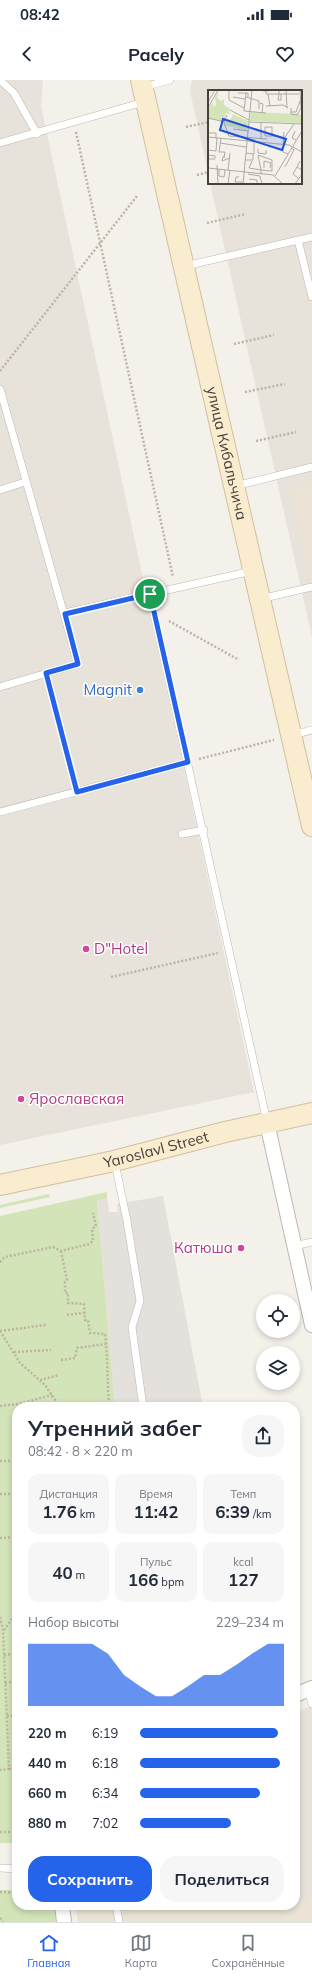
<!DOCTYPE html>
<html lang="ru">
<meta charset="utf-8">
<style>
:root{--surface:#fff;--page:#f6f6f7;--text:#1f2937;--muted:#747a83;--line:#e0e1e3;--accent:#2563eb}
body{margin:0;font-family:Mulish,sans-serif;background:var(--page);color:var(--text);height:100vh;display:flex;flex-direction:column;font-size:15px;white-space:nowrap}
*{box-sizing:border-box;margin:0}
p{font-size:13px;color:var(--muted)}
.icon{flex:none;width:22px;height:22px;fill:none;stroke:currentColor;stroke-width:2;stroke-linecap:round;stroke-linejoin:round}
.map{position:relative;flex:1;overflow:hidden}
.details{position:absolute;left:12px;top:1322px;width:288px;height:508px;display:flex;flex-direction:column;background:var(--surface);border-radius:16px;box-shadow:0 2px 6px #0003}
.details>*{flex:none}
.controls{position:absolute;left:256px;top:1214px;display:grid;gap:8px}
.controls a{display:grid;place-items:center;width:44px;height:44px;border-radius:50%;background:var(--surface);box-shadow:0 2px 6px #0003;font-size:20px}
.pin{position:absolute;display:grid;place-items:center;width:34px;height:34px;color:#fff;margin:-17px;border:2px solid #fff;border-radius:50%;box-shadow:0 1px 4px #0007}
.round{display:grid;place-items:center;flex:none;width:42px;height:42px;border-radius:16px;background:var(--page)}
.overview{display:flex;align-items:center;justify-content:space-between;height:68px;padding:0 16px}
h1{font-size:22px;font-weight:700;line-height:30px}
.metrics{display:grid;grid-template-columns:repeat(3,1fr);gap:6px;height:68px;padding:4px 16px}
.metrics div{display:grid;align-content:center;border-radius:10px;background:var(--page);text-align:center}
.metrics b{font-size:17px;font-weight:700}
.metrics small{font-size:11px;font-weight:400}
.metrics p{font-size:11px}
.chart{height:112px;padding:8px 16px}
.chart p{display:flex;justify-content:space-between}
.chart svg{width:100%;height:72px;margin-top:4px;fill:var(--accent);opacity:.7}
.cta{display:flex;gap:8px;margin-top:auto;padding:8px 16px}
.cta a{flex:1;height:46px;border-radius:16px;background:var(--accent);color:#fff;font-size:16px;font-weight:700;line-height:46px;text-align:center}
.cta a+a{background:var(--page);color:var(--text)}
ul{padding:0 16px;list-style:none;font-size:13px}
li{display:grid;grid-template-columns:64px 48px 1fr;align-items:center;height:30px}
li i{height:10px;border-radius:5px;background:var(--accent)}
.status{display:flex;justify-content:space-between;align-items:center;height:28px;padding:0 20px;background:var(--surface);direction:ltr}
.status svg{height:11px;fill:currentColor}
header{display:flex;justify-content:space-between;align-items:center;height:52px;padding:0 16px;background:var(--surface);font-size:18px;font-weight:700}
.tabs{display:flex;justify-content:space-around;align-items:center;height:56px;border-top:1px solid var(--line);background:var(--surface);font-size:11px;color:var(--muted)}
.tabs a{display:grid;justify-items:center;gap:2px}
.tabs .active{color:var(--accent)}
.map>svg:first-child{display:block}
.residential{fill:#e7e2da}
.industrial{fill:#e4e0dc}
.education{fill:#ebe4d6}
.green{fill:#d2e4b8}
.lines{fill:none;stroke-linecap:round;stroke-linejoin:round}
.lane-casing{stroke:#bfb8ae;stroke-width:8}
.street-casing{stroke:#bfb8ae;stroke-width:16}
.secondary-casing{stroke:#cfc09f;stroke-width:22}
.path{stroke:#bfb3a1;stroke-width:2.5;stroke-dasharray:2 2;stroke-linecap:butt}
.lane{stroke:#fff;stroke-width:7}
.street{stroke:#fff;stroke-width:14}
.secondary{stroke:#faedcf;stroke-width:20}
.route-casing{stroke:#fff;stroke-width:8}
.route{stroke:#2563eb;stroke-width:5}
.shop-dot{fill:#3f7fe0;stroke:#fff;stroke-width:1.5}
.hotel-dot{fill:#d1479c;stroke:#fff;stroke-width:1.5}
.labels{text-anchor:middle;stroke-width:3;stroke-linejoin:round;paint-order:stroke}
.street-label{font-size:15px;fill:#474139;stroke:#fff}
.shop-label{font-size:15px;fill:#366cbe;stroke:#fff;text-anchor:end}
.hotel-label{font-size:15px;fill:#b23c85;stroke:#fff;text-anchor:start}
.inset-road{fill:none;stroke:#afaba4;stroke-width:1}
.view{fill:#1d4ed8;fill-opacity:0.15;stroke:#1d4ed8;stroke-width:2}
.inset-edge{fill:none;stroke:#474139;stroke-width:2}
</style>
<div class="status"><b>08:42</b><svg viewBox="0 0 49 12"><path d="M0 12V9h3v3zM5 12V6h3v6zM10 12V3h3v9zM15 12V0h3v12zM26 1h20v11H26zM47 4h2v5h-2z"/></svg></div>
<header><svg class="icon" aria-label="back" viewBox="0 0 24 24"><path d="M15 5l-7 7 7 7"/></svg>Pacely<svg class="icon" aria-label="heart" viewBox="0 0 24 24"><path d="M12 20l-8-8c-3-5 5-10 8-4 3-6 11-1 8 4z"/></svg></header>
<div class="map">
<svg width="312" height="1842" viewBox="0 0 312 1842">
<rect width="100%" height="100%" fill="#f4f1eb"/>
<!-- residential -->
<path class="residential" d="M0,0h43l-2,26 213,986 -254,53z
M192,0h120v557l-102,-454h91v-92h-92v86l-19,-86z
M312,1626v192l-17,3v-189z"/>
<!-- industrial -->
<path class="industrial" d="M163,1116l40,211h-88l-18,-208 10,-1 2,14h9l-1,-8z"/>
<!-- education -->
<path class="education" d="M312,401v103l-22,-97z
M312,1818v24h-234l-2,-13 2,-4h217v-4z"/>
<!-- green -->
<path class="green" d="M107,1112v6l-10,2 18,207h-98v436h-17v-627z
M49,1114l1,3 -50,11v-3z
M0,1810h17v15h37l2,17h-56z"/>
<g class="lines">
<defs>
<path id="lane" d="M0,0l14,13 23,41
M143,7l27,-7
M0,63l144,-41
M298,160l14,57
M185,186l127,-29
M0,309l78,275 -78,23
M235,406l77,-19
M0,410l25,-8
M150,514l117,528
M260,519l52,-12
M65,533l187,-42
M293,655l19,-5
M0,732l188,-50
M182,754l22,-4
M115,1083l12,58 13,80 -8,26 11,80
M294,1166l18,-4
M308,1609l4,15
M0,1788l17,1
M116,1825l3,17"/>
<path id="street" d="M267,1043l45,202
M295,1615l17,-7
M62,1825l2,17"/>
<g id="secondary">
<path id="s1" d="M141,0l171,746"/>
<path id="s2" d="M0,1105l114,-24 111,-29 87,-19"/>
</g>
</defs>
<!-- lane casing -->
<use href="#lane" class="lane-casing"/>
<!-- street casing -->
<use href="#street" class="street-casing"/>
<!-- secondary casing -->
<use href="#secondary" class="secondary-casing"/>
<!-- path -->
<path class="path" d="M186,47l23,-5
M76,52l97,445
M197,95l12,-3
M207,143l39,-9
M234,264l40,-9
M0,291l137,-175
M245,312l40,-8
M256,361l40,-9
M169,541l70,39
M49,605l25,96
M199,679l75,-19
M111,897l107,-24
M61,1171l6,29 -2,2v11h3v10l16,1 1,16h3l2,13 15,1c3,24 2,48 4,73
M0,1182l5,-5 48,-10 8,4 28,-7 4,-3 -1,-12 4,-3 -3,-13
M67,1235l17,-2
M0,1251l20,32 25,22 15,22
M0,1251l46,-6
M14,1272l37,-2
M61,1280l14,-2 2,-10 29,-4
M40,1300l19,-5
M0,1326l18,-2 34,-9
M0,1381h17
M0,1414h17
M0,1458l17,-1
M0,1537l3,13 6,139 -9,1
M4,1550l13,-18
M4,1575l13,-2
M5,1603l12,-2
M7,1636l10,-1
M9,1689l8,-1
M0,1752h17
M0,1812l17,1
M0,1838l3,4"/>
<!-- lane -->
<use href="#lane" class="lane"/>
<!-- street -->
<use href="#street" class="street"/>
<!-- secondary -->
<use href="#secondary" class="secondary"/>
</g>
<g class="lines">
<defs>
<path id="route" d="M150,514l38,168 -111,30 -31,-119 32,-9 -13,-50z"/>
</defs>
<!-- route casing -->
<use href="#route" class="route-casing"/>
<!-- route -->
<use href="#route" class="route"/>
</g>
<!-- markers -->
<circle class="shop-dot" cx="140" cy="610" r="4"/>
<g class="hotel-dot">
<circle cx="86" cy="869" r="4"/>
<circle cx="21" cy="1019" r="4"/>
<circle cx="241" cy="1168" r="4"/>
</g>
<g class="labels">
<!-- street labels -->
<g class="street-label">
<text dy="5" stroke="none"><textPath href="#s1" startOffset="383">улица Кибальчича</textPath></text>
<text dy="5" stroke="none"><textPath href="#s2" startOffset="160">Yaroslavl Street</textPath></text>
</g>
<!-- shop labels -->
<g class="shop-label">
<text x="132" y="615">Magnit</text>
</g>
<!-- hotel labels -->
<g class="hotel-label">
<text x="94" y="874">D"Hotel</text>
<text x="29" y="1024">Ярославская</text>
<text x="233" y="1173" text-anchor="end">Катюша</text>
</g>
</g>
<!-- overview -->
<g transform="translate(208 10)">
<rect width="94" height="94" fill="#f4f1eb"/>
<path d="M11,1l-2,7 4,3 3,-2v6l6,4 -1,4 2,2 -5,-2 -2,8 -16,-3 1,-9 4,-7v5l3,-2 -1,-8 4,-6h3zM43,22l48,2 3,1v8l-52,-2zM25,24l15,7 -1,10 -22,-6 2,-6 3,1z" fill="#d2e4b8"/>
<path class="inset-road" d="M21,0v10l15,8M58,0v4h13l-1,6h3v-6M71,0v4h20M78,0l1,18M55,1l16,-1M30,3h10v4M38,3l-2,18 22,2M60,4l2,12M25,7l12,2M38,7l13,4v8M0,12l7,-12M52,13l3,1 -1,9M58,16l17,-1 5,3M0,18l10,-18M83,18v6l6,1 4,-7 -1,-18M22,20l19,10M83,22h5l4,-11M19,25l-3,8 5,13 38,3M0,28l17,4M41,32l53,2M25,39l15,2M87,41l-3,7 4,2M0,43h8v5M64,46v-9h-7v9h11M0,47l81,8 13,7M13,48l-2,14h6l-1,5M53,48v-15M75,50l11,-16M12,53l26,4M75,54l1,-12M76,54l-1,8 5,2M50,59v4l8,1v-4M0,60l8,1 1,-13M38,63l8,1v-12M0,65l7,1v3h-7M17,67h-2l-1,4 8,-3M37,70h8v-6M44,71l-3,7 12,2 -3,-15 14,5v11l-11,-1v4M92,71l-3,6 5,3M9,75l1,19M77,77l9,-17 -3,-2M89,77l-4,7 6,5M0,78l65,7 10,9M56,78v-7l7,2 -1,5M11,79v7l5,1 1,-7M20,80l2,-17M40,84l12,2 2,8M67,86l27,-45M31,87h-3l-1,5h8M41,89l8,1v4M20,94l2,-14M35,94l9,-94M87,94l7,-10"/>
<path class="view" d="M15,29l63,20 -4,11 -62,-20z"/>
<rect width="94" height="94" class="inset-edge"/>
</g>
</svg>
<div class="controls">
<a><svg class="icon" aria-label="locate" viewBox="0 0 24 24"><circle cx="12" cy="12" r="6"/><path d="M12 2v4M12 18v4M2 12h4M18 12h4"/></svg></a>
<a><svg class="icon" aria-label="layers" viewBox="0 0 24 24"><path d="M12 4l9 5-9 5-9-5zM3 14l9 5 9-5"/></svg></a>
</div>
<div class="pin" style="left:150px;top:514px;background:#1e9e55"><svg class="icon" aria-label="arrive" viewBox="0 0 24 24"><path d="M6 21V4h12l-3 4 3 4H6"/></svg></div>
<section class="details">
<div class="overview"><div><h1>Утренний забег</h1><p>08:42 · 8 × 220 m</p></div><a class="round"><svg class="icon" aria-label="share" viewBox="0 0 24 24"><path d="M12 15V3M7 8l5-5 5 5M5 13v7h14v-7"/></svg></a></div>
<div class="metrics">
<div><p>Дистанция</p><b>1.76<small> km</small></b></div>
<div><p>Время</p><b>11:42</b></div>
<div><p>Темп</p><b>6:39<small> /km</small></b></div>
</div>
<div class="metrics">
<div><b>40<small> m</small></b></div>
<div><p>Пульс</p><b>166<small> bpm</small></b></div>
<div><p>kcal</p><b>127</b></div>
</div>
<div class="chart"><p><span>Набор высоты</span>229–234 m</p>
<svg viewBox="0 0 160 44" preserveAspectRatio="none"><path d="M0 44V6L10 6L20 6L30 6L40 6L50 12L60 25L70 32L80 38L90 38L100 32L110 25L120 25L130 19L140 12L150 6L160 6V44z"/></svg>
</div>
<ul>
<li><b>220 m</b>6:19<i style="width:96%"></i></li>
<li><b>440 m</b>6:18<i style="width:97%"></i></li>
<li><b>660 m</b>6:34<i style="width:83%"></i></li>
<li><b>880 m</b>7:02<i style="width:63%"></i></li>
</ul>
<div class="cta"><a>Сохранить</a><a>Поделиться</a></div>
</section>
</div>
<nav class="tabs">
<a class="active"><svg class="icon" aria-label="home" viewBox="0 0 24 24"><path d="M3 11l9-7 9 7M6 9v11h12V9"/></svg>Главная</a>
<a><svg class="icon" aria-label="map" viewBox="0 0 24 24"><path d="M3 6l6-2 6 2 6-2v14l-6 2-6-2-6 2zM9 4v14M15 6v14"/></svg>Карта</a>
<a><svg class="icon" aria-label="saved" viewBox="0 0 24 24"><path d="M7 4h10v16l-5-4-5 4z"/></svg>Сохранённые</a>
</nav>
